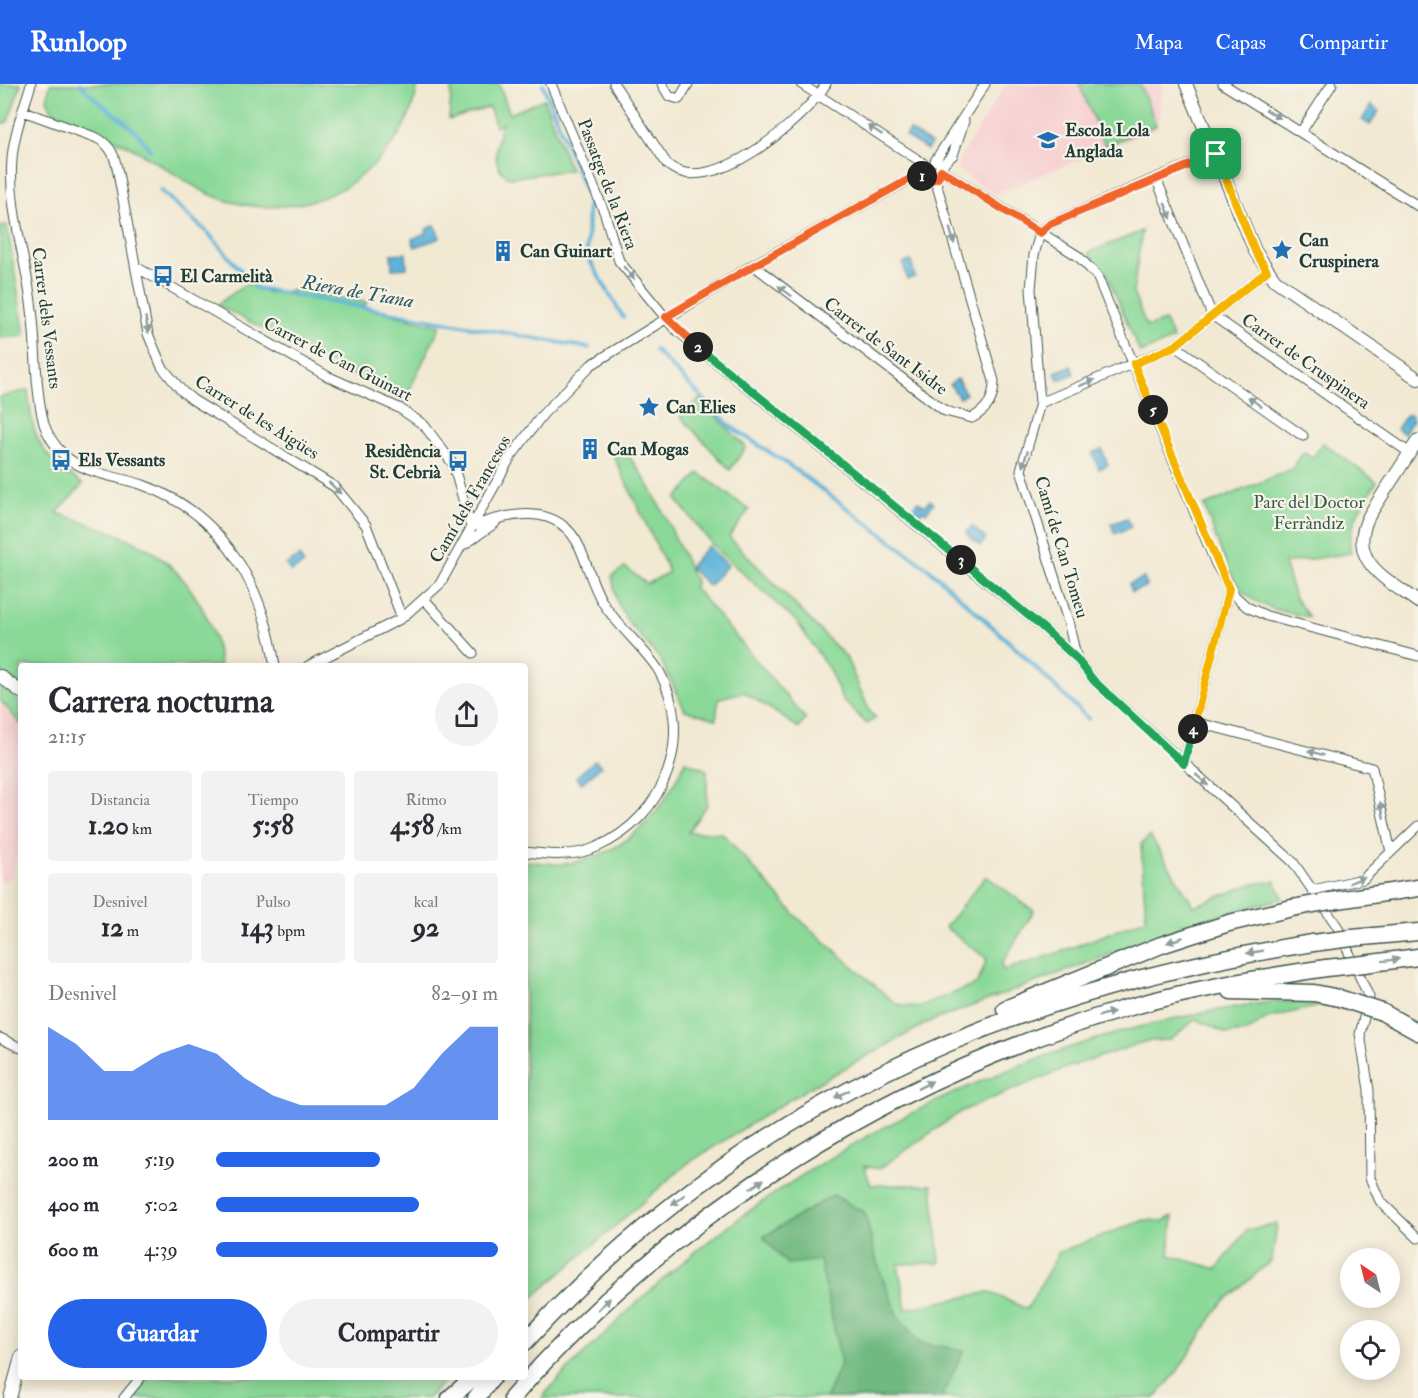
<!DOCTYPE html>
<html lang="es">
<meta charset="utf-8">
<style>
:root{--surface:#fff;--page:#f2f2f3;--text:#2b2b33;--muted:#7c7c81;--accent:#2563eb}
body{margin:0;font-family:"IM FELL Double Pica",serif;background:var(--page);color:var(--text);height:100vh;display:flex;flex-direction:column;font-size:22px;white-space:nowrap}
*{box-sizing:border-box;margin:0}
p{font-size:20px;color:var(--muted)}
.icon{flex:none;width:33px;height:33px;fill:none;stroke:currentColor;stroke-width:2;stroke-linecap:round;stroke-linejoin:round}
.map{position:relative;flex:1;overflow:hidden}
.panel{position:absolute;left:18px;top:579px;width:510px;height:717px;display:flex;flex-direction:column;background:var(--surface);border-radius:6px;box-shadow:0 3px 15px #0003}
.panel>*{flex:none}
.needle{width:39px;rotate:325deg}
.buttons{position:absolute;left:1340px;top:1164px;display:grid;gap:12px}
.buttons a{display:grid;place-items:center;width:60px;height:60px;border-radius:50%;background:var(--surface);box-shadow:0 3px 15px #0003;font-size:30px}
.pin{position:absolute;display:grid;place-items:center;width:51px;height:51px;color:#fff;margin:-26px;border-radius:12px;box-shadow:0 3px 9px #0006}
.km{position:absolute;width:30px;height:30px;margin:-15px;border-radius:50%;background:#222;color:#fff;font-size:16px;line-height:30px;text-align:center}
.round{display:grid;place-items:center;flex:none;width:63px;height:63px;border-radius:32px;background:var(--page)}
.head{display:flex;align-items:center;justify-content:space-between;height:102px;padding:0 30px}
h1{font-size:33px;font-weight:700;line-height:45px}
.stats{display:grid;grid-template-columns:repeat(3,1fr);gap:9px;height:102px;padding:6px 30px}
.stats div{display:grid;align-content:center;border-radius:6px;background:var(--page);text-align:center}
.stats b{font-size:26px;font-weight:700}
.stats small{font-size:16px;font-weight:400}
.stats p{font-size:16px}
.chart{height:168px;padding:12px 30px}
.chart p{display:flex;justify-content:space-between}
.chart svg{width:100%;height:108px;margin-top:6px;fill:var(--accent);opacity:.7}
.primary-button{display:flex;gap:12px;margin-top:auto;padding:12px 30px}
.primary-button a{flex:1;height:69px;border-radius:36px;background:var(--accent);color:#fff;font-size:24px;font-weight:700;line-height:69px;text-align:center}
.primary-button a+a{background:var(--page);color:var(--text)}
ul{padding:0 30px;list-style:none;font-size:20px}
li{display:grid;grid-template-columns:96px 72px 1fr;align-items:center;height:45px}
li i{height:15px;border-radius:8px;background:var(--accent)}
header{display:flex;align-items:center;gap:36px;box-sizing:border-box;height:84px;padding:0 30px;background:var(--accent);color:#fff}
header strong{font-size:28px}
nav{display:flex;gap:33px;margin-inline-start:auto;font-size:21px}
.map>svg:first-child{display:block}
.built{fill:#f7cfd0}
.green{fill:#8ad998;stroke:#548b66;stroke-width:1.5}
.forest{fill:#6fb980;stroke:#477b5a;stroke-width:1.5}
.water{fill:#5eb4da;stroke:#3e7887;stroke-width:1.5}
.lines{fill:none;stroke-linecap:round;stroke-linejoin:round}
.stream{stroke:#5eb4da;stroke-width:4}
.street-casing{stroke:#3f574c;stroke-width:11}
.secondary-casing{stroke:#3f574c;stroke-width:14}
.highway-casing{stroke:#3f574c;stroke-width:19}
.street{stroke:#fff;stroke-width:9}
.secondary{stroke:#fff;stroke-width:12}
.highway{stroke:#fff;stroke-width:16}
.highway-bridge-casing{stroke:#3f574c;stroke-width:19;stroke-linecap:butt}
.highway-bridge{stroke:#fff;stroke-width:16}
.oneway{fill:#8f9e9a}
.split-1-casing{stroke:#fff;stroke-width:12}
.split-2-casing{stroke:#fff;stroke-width:12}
.split-3-casing{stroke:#fff;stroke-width:12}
.split-4-casing{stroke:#fff;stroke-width:12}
.split-5-casing{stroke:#fff;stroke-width:12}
.split-6-casing{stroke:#fff;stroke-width:12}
.split-1{stroke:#f0652b;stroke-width:8}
.split-2{stroke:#f0652b;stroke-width:8}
.split-3{stroke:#22a559;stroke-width:8}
.split-4{stroke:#22a559;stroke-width:8}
.split-5{stroke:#f5b400;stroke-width:8}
.split-6{stroke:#f5b400;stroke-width:8}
.labels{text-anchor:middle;stroke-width:4.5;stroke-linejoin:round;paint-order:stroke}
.poi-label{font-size:18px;font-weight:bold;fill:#1f3d34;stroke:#f7f3e8;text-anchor:start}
.street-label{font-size:18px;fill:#1f3d34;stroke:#f7f3e8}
.park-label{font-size:18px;fill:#345c48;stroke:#f7f3e8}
.water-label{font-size:20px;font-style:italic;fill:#2f5b5e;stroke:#f7f3e8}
</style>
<header>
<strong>Runloop</strong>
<nav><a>Mapa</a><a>Capas</a><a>Compartir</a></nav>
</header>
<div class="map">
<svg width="1418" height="1314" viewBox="0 0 1418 1314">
<rect width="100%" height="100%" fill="#f7f3e8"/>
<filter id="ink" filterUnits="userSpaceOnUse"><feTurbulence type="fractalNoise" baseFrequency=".0167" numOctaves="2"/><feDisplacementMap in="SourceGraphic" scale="12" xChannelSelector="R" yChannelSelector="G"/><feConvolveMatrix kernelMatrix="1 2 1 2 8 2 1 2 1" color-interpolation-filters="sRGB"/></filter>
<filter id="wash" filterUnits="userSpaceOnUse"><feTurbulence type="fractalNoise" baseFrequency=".008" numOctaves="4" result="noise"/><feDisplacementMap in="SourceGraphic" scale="24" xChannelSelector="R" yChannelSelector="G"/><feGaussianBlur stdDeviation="1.35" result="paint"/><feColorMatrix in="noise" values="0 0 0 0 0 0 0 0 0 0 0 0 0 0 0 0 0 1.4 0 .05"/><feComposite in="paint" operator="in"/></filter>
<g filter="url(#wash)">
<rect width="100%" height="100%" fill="#f2e9d3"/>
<!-- built -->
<path class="built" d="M1010,0h153l-6,44 -162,66 -36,-23 -2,-8 45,-73z
M0,618l21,27v106l-9,41 -12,7z"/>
<!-- green -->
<path class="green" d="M0,0h21l-13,38 -8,2z
M50,0h368c-6,37 -27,68 -56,91 -42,35 -107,41 -155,18 -28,-14 -52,-33 -79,-47 -24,-12 -50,-23 -75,-34l-6,-12z
M452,0h47l11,30 34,-15 26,71 -61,8c-20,-13 -13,-36 -7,-55l-6,4 -7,-20 -40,13z
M1079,0h61l16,41 -51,21z
M7,141l18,111 -25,2v-111z
M1142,147l-9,62 14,34 18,-6 8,18 -33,14 -34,-81 -18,-19z
M247,199l21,10 30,-3 69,12 -4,5 77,19 -36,75 -187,-96z
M28,306c5,52 12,65 55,94l-26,29c27,9 57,18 82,31 45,22 76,74 81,122h-199v20l-21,-15v-274z
M700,315l46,48 -16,23 -50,-54z
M1323,359l54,39c-14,20 -31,45 -26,71l-67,10 11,35 14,19c-21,-4 -45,-8 -62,-22 -19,-14 -33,-66 -43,-89l88,-37 12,-17 8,6z
M621,363c34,38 53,90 75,136l-3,3 113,133 -7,9 -55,-36 -25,6 -3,21 -31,-9 -25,-51 -32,-37 -11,-20 -5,-26 13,-9 22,17 22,-12 -56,-117z
M699,389l50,37 -20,27 117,120 24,55 6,6 -9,6 -25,-25 -12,-28 -33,-49 -82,-74 -39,-49z
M0,600l21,19v22l-21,-25z
M685,677l22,9v35l-19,27 34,1 76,85 98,86 22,3 59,-23 10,-25 -42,-32 41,-51 48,35 -33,54 3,5 51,-16 91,-35 -5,-75 9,-8 44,70 58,-22 23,-3 8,17 -94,27 -260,97 -124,68 -117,73 -163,141v-443c12,1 26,4 38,3 60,-6 100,-50 122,-103z
M1280,917l44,4 -57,13 -21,14 -19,2 -31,-15 -26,21 -23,1 -84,28 -101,42 -83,58 -15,-3 7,19h61l8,78 -42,1 8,45 83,-17 38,17 32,-57 85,-32 19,1 10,-5 -4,39 48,14 30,-39 30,-6 -5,36 -51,44 -44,68 -22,26h-613c18,-24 43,-44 64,-65 173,-176 428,-305 674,-332z
M147,1293h301l-20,21h-295z"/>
<!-- forest -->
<path class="forest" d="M833,1111l32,18 12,50 20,52 23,28 44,7 -23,48h-115l15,-36 -21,-102 -33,4 -24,-27z"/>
<!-- water -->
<path class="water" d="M1371,21l8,6 -9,14 -8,-5z
M909,46l22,14 -4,6 -22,-14z
M435,141l5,13 -25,9 -3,-8 15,-6 -1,-4z
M406,169l1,15 -15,1 -1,-15z
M911,177l4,16 -8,2 -4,-16z
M1071,282l3,8 -16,6 -3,-8z
M957,295l9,15 -7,4 -9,-14z
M1406,331l5,-1 2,6 -9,14 -7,-5z
M1102,365l6,16 -9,4 -7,-16z
M930,416l4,3 -8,10 -3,-3 -3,4 -8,-6 6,-7 7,5z
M1127,434l4,9 -16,7 -4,-10z
M972,442l14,13 -6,7 -14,-13z
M708,462l20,19 -19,21 -20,-19z
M299,472l5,8 -13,8 -5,-7z
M1144,494l3,8 -15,6 -3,-8z
M595,676l6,6 -19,17 -6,-6z"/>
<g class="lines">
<!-- stream -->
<path class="stream" d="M80,0c22,24 53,38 70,66
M543,0l45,115 -1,57 36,61
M160,106l49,44 47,54 333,60
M655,266l76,77 55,36 143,106 91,83 68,67"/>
</g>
</g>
<g filter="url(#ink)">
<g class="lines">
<defs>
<path id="street" d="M31,0c-7,24 -17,49 -19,75 -4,48 13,96 19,143 6,40 3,84 13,122 4,12 11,22 19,30 20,20 54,22 80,31 81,29 120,101 132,181
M551,0l54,130 14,47 55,67 368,299 34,31 18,23 199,181 44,64 32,71 -9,37 9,56 1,88 10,23 38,37
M614,0l53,80c41,38 138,-45 159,-80
M662,0l7,12 10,3 9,-15
M801,0l122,79
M1223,0l195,122
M23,27l74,27c15,8 18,19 21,35l30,161 14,33 20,24 11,9 142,87 31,38 36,93
M1301,48l31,-48
M1216,70l-60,24 56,137 198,138
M935,77l50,-77
M940,83l13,-12 11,-34
M941,86l137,86 19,20 119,288 19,32 12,11 20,9 151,40
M753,181l192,146 27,7c16,-9 22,-19 22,-37l-59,-202
M136,183l191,109 72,32 25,17 29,39 18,63
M1175,262l128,90
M1040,319l135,-57 92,-75
M471,443c38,-14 88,-26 109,21 8,18 12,37 23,55 16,25 40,43 56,68 36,65 7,146 -62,176 -22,10 -48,8 -72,5
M465,460l30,-21
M424,515l49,54
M1076,572l-8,-35 -47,-151 19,-67 -9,-114 3,-34 6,-22 10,-9 106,-46
M308,582l94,-48 38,-34 70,-126 33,-44 48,-49 162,-100 167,-91
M1195,638l177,46 19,84
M1184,679l45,-174
M1313,806l50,-11 55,-53
M0,954l21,10
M124,1314l17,-21"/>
<path id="secondary" d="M1186,0l69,167 20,29 143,99
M1418,356l-48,74c-25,46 15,64 48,88
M0,592l21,16
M10,1314l11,-41"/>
<path id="highway" d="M1331,817l87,-13
M1352,854l66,-6
M1364,880l54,-7
M1231,907l83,2 25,5
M1005,925l156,-64 68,-22 63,-15
M1382,928l36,20
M525,1258c213,-233 480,-352 788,-399
M450,1314l24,-21
M476,1314l17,-21
M512,1314c160,-185 381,-322 615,-390 65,-19 132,-30 199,-40"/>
</defs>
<!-- street casing -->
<use href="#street" class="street-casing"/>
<!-- secondary casing -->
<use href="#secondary" class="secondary-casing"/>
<!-- highway casing -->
<use href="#highway" class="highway-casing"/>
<!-- street -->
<use href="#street" class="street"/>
<!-- secondary -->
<use href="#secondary" class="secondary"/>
<!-- highway -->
<use href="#highway" class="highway"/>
<defs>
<path id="highway-bridge" d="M1292,824l39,-7
M1313,859l39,-5
M1326,884l38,-4
M1339,914l43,14"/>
</defs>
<!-- highway-bridge casing -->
<use href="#highway-bridge" class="highway-bridge-casing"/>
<!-- highway-bridge -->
<use href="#highway-bridge" class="highway-bridge"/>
</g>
<!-- one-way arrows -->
<defs><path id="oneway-solid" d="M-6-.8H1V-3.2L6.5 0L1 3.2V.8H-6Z" transform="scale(1.5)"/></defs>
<g class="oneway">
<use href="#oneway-solid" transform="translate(1273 30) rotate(31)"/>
<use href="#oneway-solid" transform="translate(875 46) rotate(-147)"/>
<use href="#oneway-solid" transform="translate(1168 127) rotate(67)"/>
<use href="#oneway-solid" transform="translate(952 152) rotate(74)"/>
<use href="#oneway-solid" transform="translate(629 189) rotate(50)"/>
<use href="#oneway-solid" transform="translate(785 207) rotate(-143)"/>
<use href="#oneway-solid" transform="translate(147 241) rotate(79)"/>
<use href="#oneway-solid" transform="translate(1087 299) rotate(-22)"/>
<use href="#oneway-solid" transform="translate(1255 318) rotate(-145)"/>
<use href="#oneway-solid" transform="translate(1025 375) rotate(108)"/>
<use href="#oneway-solid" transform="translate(335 404) rotate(43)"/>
<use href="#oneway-solid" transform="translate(1316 669) rotate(-165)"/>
<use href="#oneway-solid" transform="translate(1202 696) rotate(42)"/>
<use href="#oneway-solid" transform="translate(1382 726) rotate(-103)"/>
<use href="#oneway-solid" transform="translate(1357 796) rotate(-23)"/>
<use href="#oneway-solid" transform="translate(1175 856) rotate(161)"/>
<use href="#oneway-solid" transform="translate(1255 868) rotate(171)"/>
<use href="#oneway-solid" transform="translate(1391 876) rotate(-7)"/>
<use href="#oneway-solid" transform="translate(1106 930) rotate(-17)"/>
<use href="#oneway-solid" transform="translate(925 1001) rotate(-27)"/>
<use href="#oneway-solid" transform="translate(842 1010) rotate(152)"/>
<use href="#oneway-solid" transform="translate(757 1100) rotate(-34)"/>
<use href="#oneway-solid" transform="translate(678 1116) rotate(141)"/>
<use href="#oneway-solid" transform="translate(604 1220) rotate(-43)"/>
</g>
</g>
<g class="lines" filter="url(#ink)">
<defs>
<path id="split-1" d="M922,92l10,4 6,-2 3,-8 99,63 10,-9 166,-70"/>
<path id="split-2" d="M698,263l-32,-30 87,-51 162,-90 5,-2 2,2"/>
<path id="split-3" d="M698,263l263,213"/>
<path id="split-4" d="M961,476l81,67 34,31 18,23 90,83 9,-35"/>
<path id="split-5" d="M1153,326l76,179 -36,140"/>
<path id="split-6" d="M1153,326l-19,-46 41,-18 92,-75 -12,-20 -39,-97"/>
</defs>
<!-- split-1 casing -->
<use href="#split-1" class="split-1-casing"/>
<!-- split-2 casing -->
<use href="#split-2" class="split-2-casing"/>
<!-- split-3 casing -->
<use href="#split-3" class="split-3-casing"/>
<!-- split-4 casing -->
<use href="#split-4" class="split-4-casing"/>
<!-- split-5 casing -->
<use href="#split-5" class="split-5-casing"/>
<!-- split-6 casing -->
<use href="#split-6" class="split-6-casing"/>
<!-- split-1 -->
<use href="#split-1" class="split-1"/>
<!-- split-2 -->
<use href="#split-2" class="split-2"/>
<!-- split-3 -->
<use href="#split-3" class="split-3"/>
<!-- split-4 -->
<use href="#split-4" class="split-4"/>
<!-- split-5 -->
<use href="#split-5" class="split-5"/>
<!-- split-6 -->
<use href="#split-6" class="split-6"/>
</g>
<!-- icons -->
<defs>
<symbol id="school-bare" viewBox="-9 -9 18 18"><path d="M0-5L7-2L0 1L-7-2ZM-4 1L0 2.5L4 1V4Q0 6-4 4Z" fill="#1f6fb2" stroke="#f7f3e8" stroke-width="2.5" paint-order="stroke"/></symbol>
<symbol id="sight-bare" viewBox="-9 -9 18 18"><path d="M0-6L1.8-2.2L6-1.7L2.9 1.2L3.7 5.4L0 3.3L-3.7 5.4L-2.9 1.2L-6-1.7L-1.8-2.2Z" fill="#1f6fb2" stroke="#f7f3e8" stroke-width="2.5" paint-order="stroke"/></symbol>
<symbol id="building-bare" viewBox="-9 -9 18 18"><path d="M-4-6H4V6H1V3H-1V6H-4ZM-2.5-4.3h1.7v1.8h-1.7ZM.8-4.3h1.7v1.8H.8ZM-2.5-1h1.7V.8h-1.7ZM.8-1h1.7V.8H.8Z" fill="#1f6fb2" stroke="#f7f3e8" stroke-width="2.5" paint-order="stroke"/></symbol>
<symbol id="bus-bare" viewBox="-9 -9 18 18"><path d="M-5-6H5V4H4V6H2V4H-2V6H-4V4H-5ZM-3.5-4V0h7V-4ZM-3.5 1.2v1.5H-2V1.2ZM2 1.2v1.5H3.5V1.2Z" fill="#1f6fb2" stroke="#f7f3e8" stroke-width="2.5" paint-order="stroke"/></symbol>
</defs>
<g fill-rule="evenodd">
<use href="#school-bare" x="1033" y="41" width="30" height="30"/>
<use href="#sight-bare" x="1267" y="151" width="30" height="30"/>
<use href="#building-bare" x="488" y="152" width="30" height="30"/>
<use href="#bus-bare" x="148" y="177" width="30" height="30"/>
<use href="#sight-bare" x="634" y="308" width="30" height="30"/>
<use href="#building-bare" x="575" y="350" width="30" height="30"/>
<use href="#bus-bare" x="46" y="361" width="30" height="30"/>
<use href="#bus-bare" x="443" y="362" width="30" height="30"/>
</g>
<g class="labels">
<!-- poi labels -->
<g class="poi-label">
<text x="1065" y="52">Escola Lola<tspan x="1065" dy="21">Anglada</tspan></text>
<text x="1299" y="162">Can<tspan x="1299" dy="21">Cruspinera</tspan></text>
<text x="520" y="173">Can Guinart</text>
<text x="180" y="198">El Carmelità</text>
<text x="666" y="329">Can Elies</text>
<text x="607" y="371">Can Mogas</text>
<text x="441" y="373" text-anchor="end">Residència<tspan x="441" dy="21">St. Cebrià</tspan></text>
<text x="78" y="382">Els Vessants</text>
</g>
<!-- street labels -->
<g class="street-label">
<text transform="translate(608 100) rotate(69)" y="6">Passatge de la Riera</text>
<text transform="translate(47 234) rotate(83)" y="6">Carrer dels Vessants</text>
<text transform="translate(886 262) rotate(37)" y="6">Carrer de Sant Isidre</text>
<text transform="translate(338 275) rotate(27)" y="6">Carrer de Can Guinart</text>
<text transform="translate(1306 277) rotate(35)" y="6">Carrer de Cruspinera</text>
<text transform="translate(257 333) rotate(32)" y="6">Carrer de les Aigües</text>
<text transform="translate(470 415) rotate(-60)" y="6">Camí dels Francesos</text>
<text transform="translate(1062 463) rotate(73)" y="6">Camí de Can Tomeu</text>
</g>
<!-- park labels -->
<g class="park-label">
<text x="1309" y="424">Parc del Doctor<tspan x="1309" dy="21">Ferràndiz</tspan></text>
</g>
<!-- water labels -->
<g class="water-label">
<text transform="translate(358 207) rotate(10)" y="7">Riera de Tiana</text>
</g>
</g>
</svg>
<div class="buttons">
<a><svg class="needle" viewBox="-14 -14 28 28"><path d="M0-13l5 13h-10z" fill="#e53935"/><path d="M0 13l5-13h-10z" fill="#7c7c81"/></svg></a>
<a><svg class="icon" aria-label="locate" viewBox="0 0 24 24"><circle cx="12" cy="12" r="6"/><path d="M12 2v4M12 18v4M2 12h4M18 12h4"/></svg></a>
</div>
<div class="pin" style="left:1216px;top:70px;background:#1e9e55"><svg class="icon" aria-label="arrive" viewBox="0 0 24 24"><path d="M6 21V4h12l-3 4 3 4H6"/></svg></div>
<b class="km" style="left:922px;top:92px">1</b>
<b class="km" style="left:698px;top:263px">2</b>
<b class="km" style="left:961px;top:476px">3</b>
<b class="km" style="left:1193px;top:645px">4</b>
<b class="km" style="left:1153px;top:326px">5</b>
<section class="panel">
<div class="head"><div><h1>Carrera nocturna</h1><p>21:15</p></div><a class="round"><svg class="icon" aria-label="share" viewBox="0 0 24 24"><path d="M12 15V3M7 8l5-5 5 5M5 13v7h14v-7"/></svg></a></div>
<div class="stats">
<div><p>Distancia</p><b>1.20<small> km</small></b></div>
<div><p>Tiempo</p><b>5:58</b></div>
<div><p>Ritmo</p><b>4:58<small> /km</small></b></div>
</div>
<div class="stats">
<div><p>Desnivel</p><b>12<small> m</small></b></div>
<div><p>Pulso</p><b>143<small> bpm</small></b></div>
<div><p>kcal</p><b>92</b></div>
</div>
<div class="chart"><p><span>Desnivel</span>82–91 m</p>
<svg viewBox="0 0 160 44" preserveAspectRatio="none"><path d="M0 44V6L10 13L20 24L30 24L40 17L50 13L60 17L70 27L80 34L90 38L100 38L110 38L120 38L130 31L140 17L150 6L160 6V44z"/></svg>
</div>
<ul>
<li><b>200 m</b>5:19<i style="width:58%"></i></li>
<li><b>400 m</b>5:02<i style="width:72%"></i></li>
<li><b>600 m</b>4:39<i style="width:100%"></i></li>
</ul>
<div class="primary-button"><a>Guardar</a><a>Compartir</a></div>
</section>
</div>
